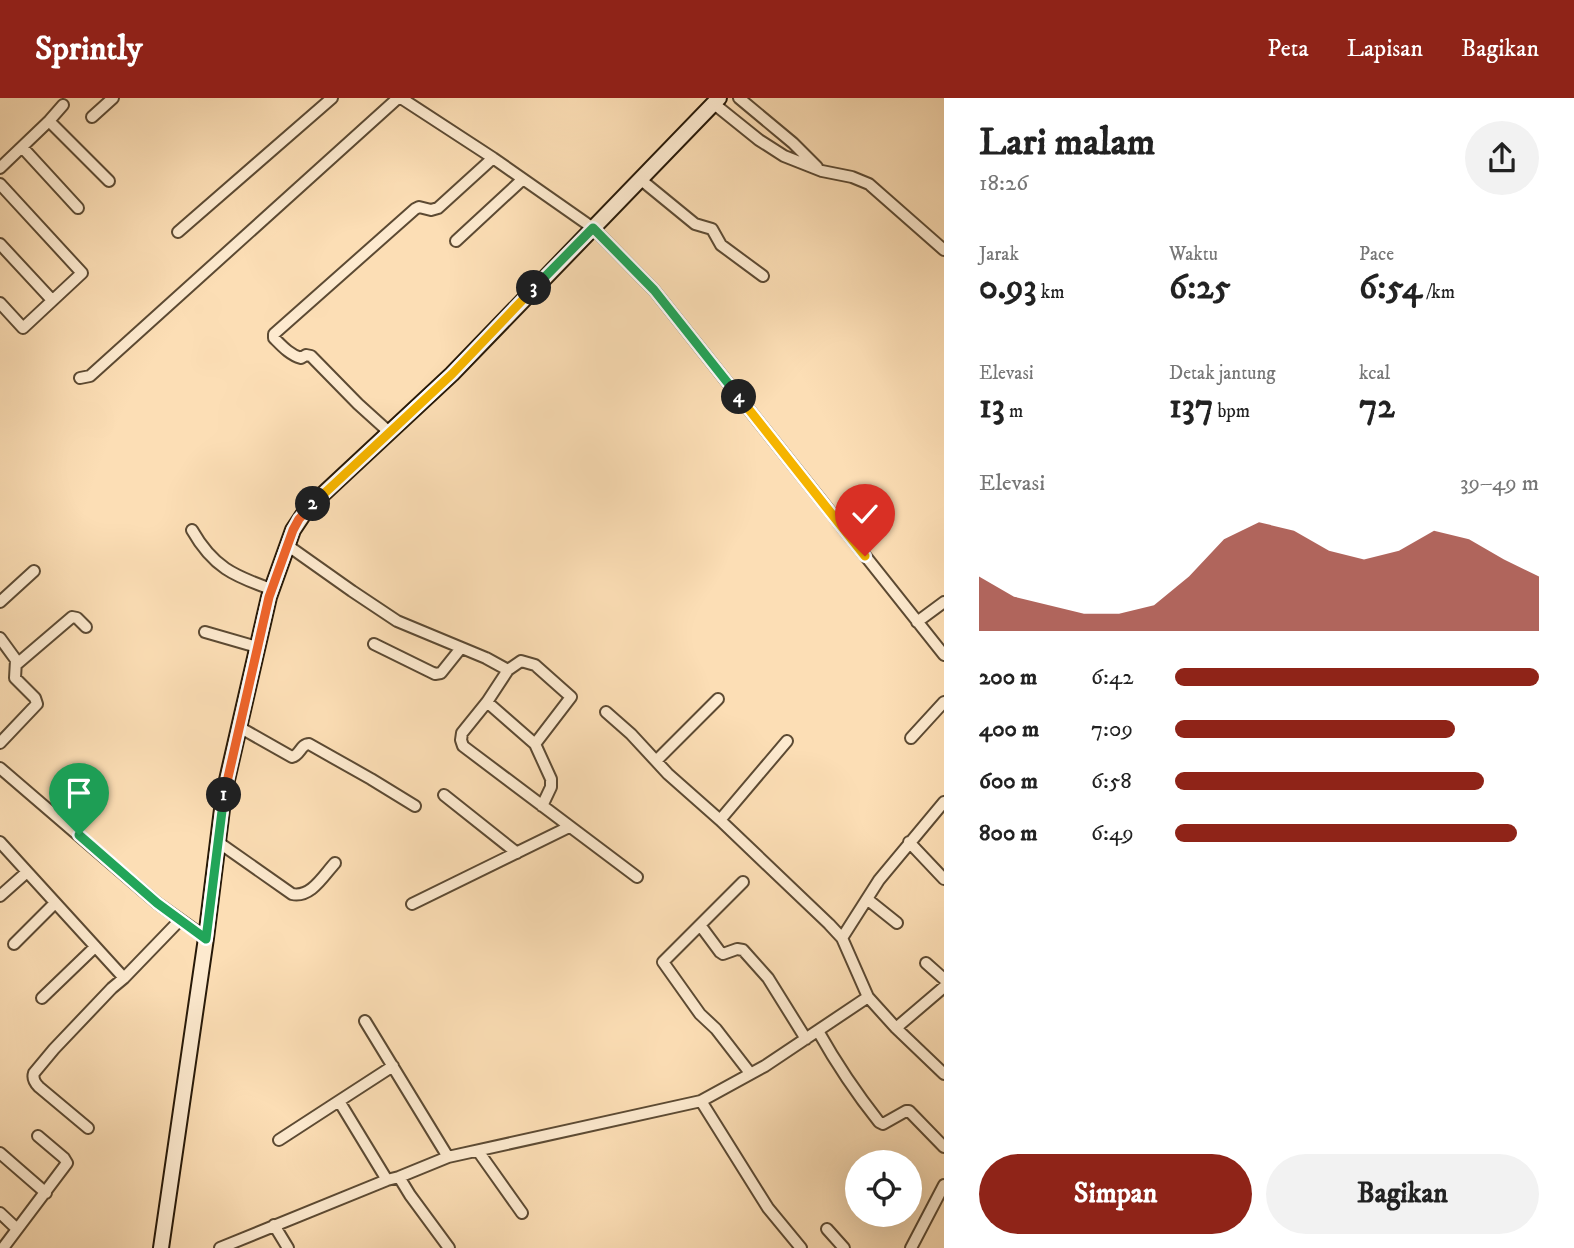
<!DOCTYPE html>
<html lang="id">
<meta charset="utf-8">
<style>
:root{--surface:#fff;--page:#f2f2f2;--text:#222;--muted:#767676;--accent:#8f2418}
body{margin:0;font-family:"IM FELL DW Pica",serif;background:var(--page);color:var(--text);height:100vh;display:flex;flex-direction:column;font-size:26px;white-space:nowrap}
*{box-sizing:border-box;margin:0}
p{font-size:23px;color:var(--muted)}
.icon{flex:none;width:38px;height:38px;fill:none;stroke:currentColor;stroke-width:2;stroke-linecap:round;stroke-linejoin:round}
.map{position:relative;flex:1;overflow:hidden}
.drawer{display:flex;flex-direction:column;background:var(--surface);width:630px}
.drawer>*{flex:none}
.fabs{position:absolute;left:845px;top:1052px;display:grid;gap:14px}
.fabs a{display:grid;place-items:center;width:77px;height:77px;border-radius:50%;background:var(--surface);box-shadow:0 7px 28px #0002;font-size:35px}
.pin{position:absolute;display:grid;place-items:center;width:60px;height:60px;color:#fff;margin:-72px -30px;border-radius:50% 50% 50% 0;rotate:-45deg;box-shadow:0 0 7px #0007}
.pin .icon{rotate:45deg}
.km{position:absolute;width:35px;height:35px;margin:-18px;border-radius:50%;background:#222;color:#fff;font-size:19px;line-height:35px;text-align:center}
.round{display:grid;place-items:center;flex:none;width:74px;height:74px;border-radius:37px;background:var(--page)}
.headline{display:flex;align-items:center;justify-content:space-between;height:119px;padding:0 35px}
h1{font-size:38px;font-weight:800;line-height:52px}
.figures{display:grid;grid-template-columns:repeat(3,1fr);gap:10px;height:119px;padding:7px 35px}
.figures div{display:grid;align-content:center}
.figures b{font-size:35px;font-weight:800}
.figures small{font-size:19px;font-weight:400}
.figures p{font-size:19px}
.chart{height:196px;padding:14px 35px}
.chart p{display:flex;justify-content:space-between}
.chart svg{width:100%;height:126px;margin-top:7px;fill:var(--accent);opacity:.7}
.button{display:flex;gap:14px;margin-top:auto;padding:14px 35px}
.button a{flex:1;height:80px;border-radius:42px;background:var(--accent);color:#fff;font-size:28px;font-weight:800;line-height:80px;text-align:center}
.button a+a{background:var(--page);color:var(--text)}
ul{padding:0 35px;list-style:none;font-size:23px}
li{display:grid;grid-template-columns:112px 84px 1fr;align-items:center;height:52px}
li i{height:18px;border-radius:9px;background:var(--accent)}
header{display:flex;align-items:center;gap:42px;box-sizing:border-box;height:98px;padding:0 35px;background:var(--accent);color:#fff}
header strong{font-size:33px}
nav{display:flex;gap:38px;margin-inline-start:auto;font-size:24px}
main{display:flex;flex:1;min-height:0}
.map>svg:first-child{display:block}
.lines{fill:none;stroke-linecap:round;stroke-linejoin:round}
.minor-casing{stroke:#5c4a33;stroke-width:14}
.secondary-casing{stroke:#271908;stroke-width:18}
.minor{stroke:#fdeacf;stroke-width:10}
.secondary{stroke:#fdeacf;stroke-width:14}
.split-1-casing{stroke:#fff;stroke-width:14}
.split-2-casing{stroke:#fff;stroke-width:14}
.split-3-casing{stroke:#fff;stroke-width:14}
.split-4-casing{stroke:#fff;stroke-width:14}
.split-5-casing{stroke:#fff;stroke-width:14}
.split-1{stroke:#22a559;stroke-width:9}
.split-2{stroke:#f0652b;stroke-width:9}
.split-3{stroke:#f5b400;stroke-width:9}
.split-4{stroke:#22a559;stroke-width:9}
.split-5{stroke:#f5b400;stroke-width:9}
</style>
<header>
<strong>Sprintly</strong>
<nav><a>Peta</a><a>Lapisan</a><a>Bagikan</a></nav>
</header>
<main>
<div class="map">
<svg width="944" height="1150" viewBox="0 0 944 1150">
<rect width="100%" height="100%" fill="#fcdeb5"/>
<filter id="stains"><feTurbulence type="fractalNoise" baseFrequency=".00286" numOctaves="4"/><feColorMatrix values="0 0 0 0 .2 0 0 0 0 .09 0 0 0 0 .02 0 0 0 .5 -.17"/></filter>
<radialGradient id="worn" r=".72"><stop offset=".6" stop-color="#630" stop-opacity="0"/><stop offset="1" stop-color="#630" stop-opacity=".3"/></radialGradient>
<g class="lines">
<defs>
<path id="minor" d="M401,0l92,60 100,70 61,62 290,365
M739,0l54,45 24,24
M713,5l46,37 25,16 38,15 30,6 17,7 75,66
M92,19l21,-19
M49,23l60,60
M22,49l56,61
M0,70l49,-47 14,-16
M640,81l55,45 17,5 9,16 42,31
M0,86l82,89 -59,55 -23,-25
M178,134l154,-134
M456,143l67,-62
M0,146l52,56
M80,280l10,-2 308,-278
M389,334l-31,-28 -47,-48 -5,-1 -5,3c-11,-3 -19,-12 -27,-20v-4l141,-125 4,-2 12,3 7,-2 55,-50
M192,432c21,37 42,46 79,59
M287,447l65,46 45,30 89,37 22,12
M0,504l34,-31
M917,524l27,-20
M205,534l52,15
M0,540l16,22 -1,18 20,20 2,6 -37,39
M374,546l61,30 6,-1 20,-25
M17,566l55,-47 5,1 9,9
M487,604l48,42 16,35v8l-9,19
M606,614l25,22 37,40 52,46 109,104 13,14 26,59 28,31 48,46
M239,629l53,30c8,-2 9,-13 17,-13l62,35 44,27
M911,640l33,-36
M535,646l36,-47 -36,-32 -14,-4 -13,9 -21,32 -25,31 -1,7 2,6 174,131
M656,663l62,-62
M0,670l157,135 49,35
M444,697l73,58
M720,722l67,-79
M0,744l124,136
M218,744l74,52c19,4 31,-18 43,-31
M909,744l35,37
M743,784l-80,80 37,52 16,15 34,44
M0,798l27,-24
M867,801l30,24
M412,806l157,-77
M700,827l20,27 3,2 14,-5 6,1 25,28 38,61
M842,840l37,-58 65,-78
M14,846l41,-41
M926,865l18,16
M42,900l53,-51
M365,923l83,136
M896,930l48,-41
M818,933c18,32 38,62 61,91l4,2 23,-13h3l35,36
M701,1003l67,107 33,40
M88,1030l-49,-41c-4,-4 -7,-8 -5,-14l20,-24 58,-61 12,-10 56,-58
M279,1042l60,-39
M478,1053l44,62
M0,1055l46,40
M399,1079l11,18 39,53
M387,1082l-48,-79 54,-35
M0,1115l17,16
M274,1127l14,23
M827,1131l17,19
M3,1150l64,-85 -3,-5 -26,-22
M220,1150l167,-68 12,-3 49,-20 253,-56 64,-35 103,-69
M911,1150l33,-63"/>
<path id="secondary" d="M161,1150l45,-310 18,-145 45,-196 24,-67 14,-21 145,-135 267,-276"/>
</defs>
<!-- minor casing -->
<use href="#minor" class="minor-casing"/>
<!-- secondary casing -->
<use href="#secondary" class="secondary-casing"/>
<!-- minor -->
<use href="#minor" class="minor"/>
<!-- secondary -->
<use href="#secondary" class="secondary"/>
</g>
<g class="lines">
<defs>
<path id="split-1" d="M79,737l78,68 49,36 18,-144"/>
<path id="split-2" d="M224,697l45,-198 24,-67 6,-11 14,-15"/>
<path id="split-3" d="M313,406l139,-130 82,-86"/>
<path id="split-4" d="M534,190l59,-60 61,62 85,107"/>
<path id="split-5" d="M739,299l126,159"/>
</defs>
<!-- split-1 casing -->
<use href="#split-1" class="split-1-casing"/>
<!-- split-2 casing -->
<use href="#split-2" class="split-2-casing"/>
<!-- split-3 casing -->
<use href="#split-3" class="split-3-casing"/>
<!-- split-4 casing -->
<use href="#split-4" class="split-4-casing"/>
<!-- split-5 casing -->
<use href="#split-5" class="split-5-casing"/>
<!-- split-1 -->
<use href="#split-1" class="split-1"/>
<!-- split-2 -->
<use href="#split-2" class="split-2"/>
<!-- split-3 -->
<use href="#split-3" class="split-3"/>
<!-- split-4 -->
<use href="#split-4" class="split-4"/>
<!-- split-5 -->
<use href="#split-5" class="split-5"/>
</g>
<rect width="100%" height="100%" filter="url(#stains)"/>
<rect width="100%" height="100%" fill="url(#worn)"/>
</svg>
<div class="fabs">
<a><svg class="icon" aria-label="locate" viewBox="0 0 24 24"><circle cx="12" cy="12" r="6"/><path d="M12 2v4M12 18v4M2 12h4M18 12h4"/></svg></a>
</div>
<div class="pin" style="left:79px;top:737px;background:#1e9e55"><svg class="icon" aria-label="arrive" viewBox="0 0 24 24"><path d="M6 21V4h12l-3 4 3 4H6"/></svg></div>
<div class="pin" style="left:865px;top:458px;background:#d93025"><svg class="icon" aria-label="check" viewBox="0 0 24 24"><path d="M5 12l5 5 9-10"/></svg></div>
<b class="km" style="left:224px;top:697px">1</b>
<b class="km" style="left:313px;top:406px">2</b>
<b class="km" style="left:534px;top:190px">3</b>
<b class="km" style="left:739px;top:299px">4</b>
</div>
<section class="drawer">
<div class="headline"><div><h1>Lari malam</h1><p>18:26</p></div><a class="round"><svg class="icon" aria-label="share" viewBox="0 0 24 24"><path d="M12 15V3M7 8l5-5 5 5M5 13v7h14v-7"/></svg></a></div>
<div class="figures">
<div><p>Jarak</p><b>0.93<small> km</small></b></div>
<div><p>Waktu</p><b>6:25</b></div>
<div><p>Pace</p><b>6:54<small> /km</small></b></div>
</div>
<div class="figures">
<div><p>Elevasi</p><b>13<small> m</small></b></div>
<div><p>Detak jantung</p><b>137<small> bpm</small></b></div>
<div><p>kcal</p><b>72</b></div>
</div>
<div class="chart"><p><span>Elevasi</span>39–49 m</p>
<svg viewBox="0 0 160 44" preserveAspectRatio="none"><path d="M0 44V25L10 32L20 35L30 38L40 38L50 35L60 25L70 12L80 6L90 9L100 16L110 19L120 16L130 9L140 12L150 19L160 25V44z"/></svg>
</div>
<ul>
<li><b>200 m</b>6:42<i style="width:100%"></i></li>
<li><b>400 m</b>7:09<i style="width:77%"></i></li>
<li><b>600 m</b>6:58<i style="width:85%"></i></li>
<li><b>800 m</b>6:49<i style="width:94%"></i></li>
</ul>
<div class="button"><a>Simpan</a><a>Bagikan</a></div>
</section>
</main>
